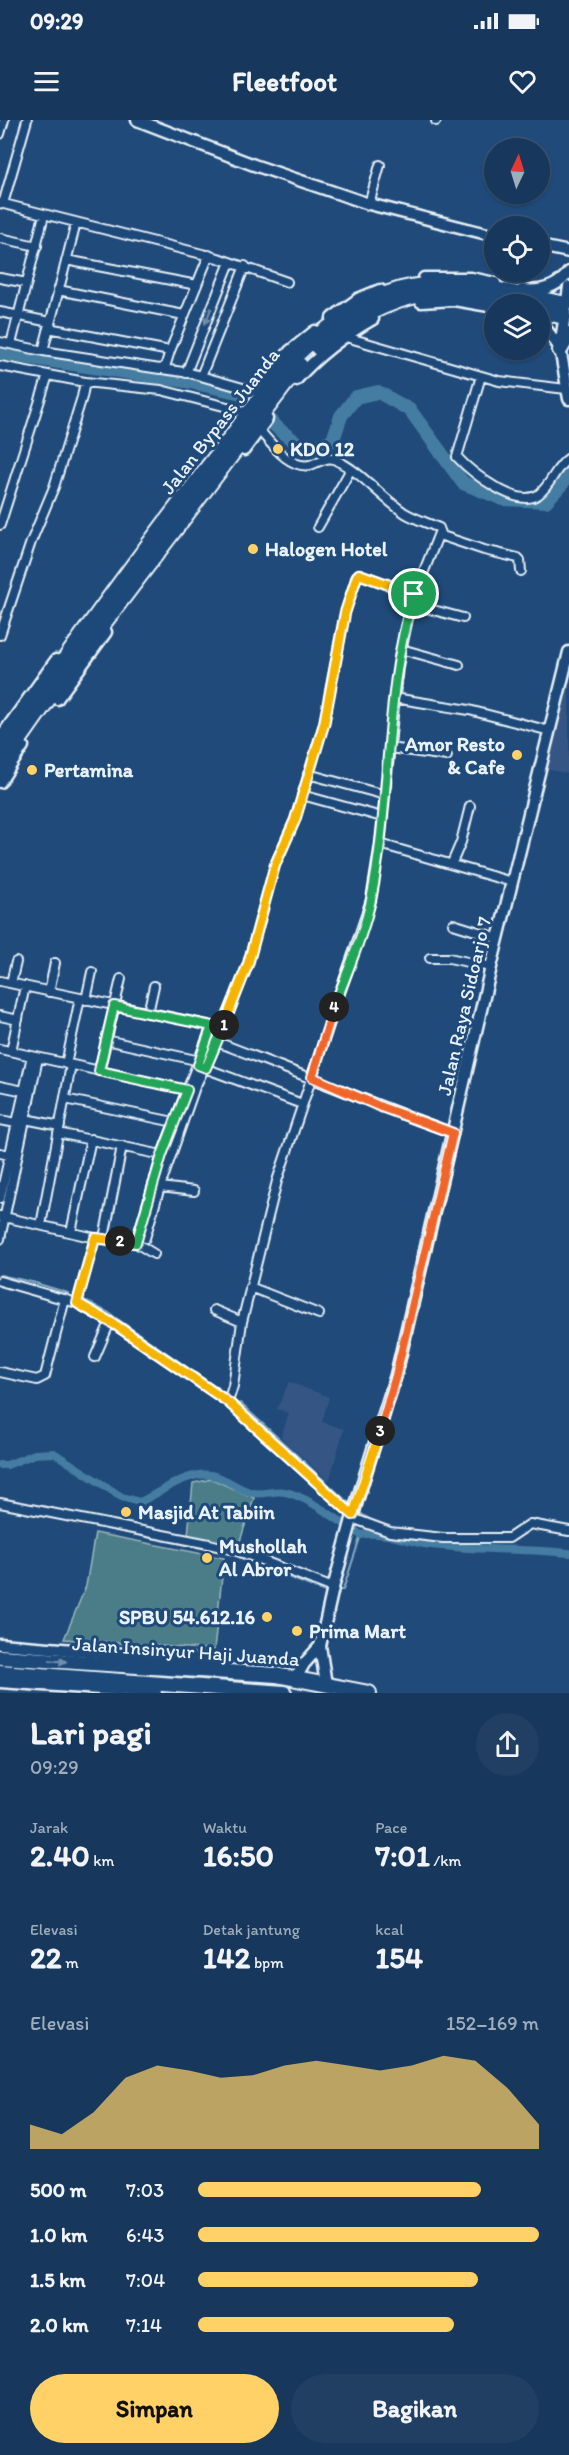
<!DOCTYPE html>
<html lang="id">
<meta charset="utf-8">
<style>
:root{--surface:#17385c;--page:#203f62;--text:#f1f3f6;--muted:#9eacbb;--line:#365272;--accent:#ffd166}
body{margin:0;font-family:Itim,sans-serif;background:var(--page);color:var(--text);height:100vh;display:flex;flex-direction:column;font-size:22px;white-space:nowrap}
*{box-sizing:border-box;margin:0}
p{font-size:20px;color:var(--muted)}
.icon{flex:none;width:33px;height:33px;fill:none;stroke:currentColor;stroke-width:2;stroke-linecap:round;stroke-linejoin:round}
.map{position:relative;height:1573px;overflow:hidden}
.side{display:flex;flex-direction:column;background:var(--surface);flex:1}
.side>*{flex:none}
.needle{width:39px;rotate:4deg}
.buttons{position:absolute;left:484px;top:18px;display:grid;gap:12px}
.buttons a{display:grid;place-items:center;width:66px;height:66px;border-radius:50%;background:var(--surface);box-shadow:0 2px 4px #0004,0 0 0 2px var(--line);font-size:30px}
.pin{position:absolute;display:grid;place-items:center;width:51px;height:51px;color:#fff;margin:-26px;border:3px solid #fff;border-radius:50%;box-shadow:0 2px 6px #0007}
.km{position:absolute;width:30px;height:30px;margin:-15px;border-radius:50%;background:#222;color:#fff;font-size:16px;line-height:30px;text-align:center}
.round{display:grid;place-items:center;flex:none;width:63px;height:63px;border-radius:32px;background:var(--page)}
.overview{display:flex;align-items:center;justify-content:space-between;height:102px;padding:0 30px}
h1{font-size:33px;font-weight:800;line-height:45px}
.metrics{display:grid;grid-template-columns:repeat(3,1fr);gap:9px;height:102px;padding:6px 30px}
.metrics div{display:grid;align-content:center}
.metrics b{font-size:30px;font-weight:800}
.metrics small{font-size:16px;font-weight:400}
.metrics p{font-size:16px}
.chart{height:168px;padding:12px 30px}
.chart p{display:flex;justify-content:space-between}
.chart svg{width:100%;height:108px;margin-top:6px;fill:var(--accent);opacity:.7}
.primary-button{display:flex;gap:12px;margin-top:auto;padding:12px 30px}
.primary-button a{flex:1;height:69px;border-radius:36px;background:var(--accent);color:#111;font-size:24px;font-weight:800;line-height:69px;text-align:center}
.primary-button a+a{background:var(--page);color:var(--text)}
ul{padding:0 30px;list-style:none;font-size:20px}
li{display:grid;grid-template-columns:96px 72px 1fr;align-items:center;height:45px}
li i{height:15px;border-radius:8px;background:var(--accent)}
.status{display:flex;justify-content:space-between;align-items:center;height:42px;padding:0 30px;background:var(--surface);direction:ltr}
.status svg{height:16px;fill:currentColor}
header{display:flex;justify-content:space-between;align-items:center;height:78px;padding:0 30px;background:var(--surface);font-size:27px;font-weight:800}
.map>svg:first-child{display:block}
.built{fill:#365784}
.green{fill:#4c7d88;stroke:#9ab7c0;stroke-width:1.5}
.lines{fill:none;stroke-linecap:round;stroke-linejoin:round}
.stream{stroke:#86aac4;stroke-width:2}
.canal{stroke:#447ba1;stroke-width:8}
.river{stroke:#447ba1;stroke-width:14}
.street-casing{stroke:#e8f1f8;stroke-width:12}
.secondary-casing{stroke:#e8f1f8;stroke-width:15}
.highway-casing{stroke:#e8f1f8;stroke-width:18}
.street{stroke:#1f4a7a;stroke-width:8}
.secondary{stroke:#1f4a7a;stroke-width:10}
.highway{stroke:#1f4a7a;stroke-width:14}
.oneway{fill:#6f8dac}
.split-1-casing{stroke:#fff;stroke-width:12}
.split-2-casing{stroke:#fff;stroke-width:12}
.split-3-casing{stroke:#fff;stroke-width:12}
.split-4-casing{stroke:#fff;stroke-width:12}
.split-5-casing{stroke:#fff;stroke-width:12}
.split-1{stroke:#f5b400;stroke-width:8}
.split-2{stroke:#22a559;stroke-width:8}
.split-3{stroke:#f5b400;stroke-width:8}
.split-4{stroke:#f0652b;stroke-width:8}
.split-5{stroke:#22a559;stroke-width:8}
.poi-dot{fill:#ffd166;stroke:#1f4a7a;stroke-width:2}
.labels{text-anchor:middle;stroke-width:6;stroke-linejoin:round;paint-order:stroke}
.street-label{font-size:20px;fill:#e8f1f8;stroke:#1f4a7a}
.poi-label{font-size:20px;font-weight:bold;fill:#e8f1f8;stroke:#1f4a7a;text-anchor:start}
</style>
<div class="status"><b>09:29</b><svg viewBox="0 0 49 12"><path d="M0 12V9h3v3zM5 12V6h3v6zM10 12V3h3v9zM15 12V0h3v12zM26 1h20v11H26zM47 4h2v5h-2z"/></svg></div>
<header><svg class="icon" aria-label="menu" viewBox="0 0 24 24"><path d="M4 6h16M4 12h16M4 18h16"/></svg>Fleetfoot<svg class="icon" aria-label="heart" viewBox="0 0 24 24"><path d="M12 20l-8-8c-3-5 5-10 8-4 3-6 11-1 8 4z"/></svg></header>
<div class="map">
<svg width="569" height="1573" viewBox="0 0 569 1573">
<rect width="100%" height="100%" fill="#1f4a7a"/>
<filter id="ink" filterUnits="userSpaceOnUse"><feTurbulence type="fractalNoise" baseFrequency=".0167" numOctaves="2"/><feDisplacementMap in="SourceGraphic" scale="12" xChannelSelector="R" yChannelSelector="G"/><feConvolveMatrix kernelMatrix="1 2 1 2 8 2 1 2 1" color-interpolation-filters="sRGB"/></filter>
<g filter="url(#ink)">
<!-- built -->
<path class="built" d="M569,559v95l-24,-5z
M289,1262l40,15 -7,25 22,7 -15,52 -48,-43 8,-25 -12,-4z"/>
<!-- green -->
<path class="green" d="M212,1359l42,19 -16,49 -50,-12 5,-52z
M95,1413l129,25 -10,92 -150,-11 22,-53z"/>
<g class="lines">
<!-- stream -->
<path class="stream" d="M0,1155l32,7 36,11
M84,1180l25,13 117,81
M240,1283l111,102
M0,1387l231,47 94,38
M357,1391l17,11 21,7
M436,1413l42,2
M480,1420v8
M339,1470h4l18,-55"/>
<!-- canal -->
<path class="canal" d="M0,1345h7l28,-11 19,-1 68,44 18,5c19,-9 37,-23 58,-27 22,-4 35,13 55,18 10,2 22,-3 32,-1 24,5 55,30 76,43 21,-5 42,5 63,9 48,7 97,4 145,9"/>
<!-- river -->
<path class="river" d="M0,233l186,28 55,12 41,39 25,18 26,-10 8,-24 15,-19 22,-5 32,18 53,73 40,16 43,2 16,-17 7,-12"/>
<defs>
<path id="street" d="M436,1v-1
M0,14l4,-14
M0,83l218,55 69,24
M3,84l24,-84
M369,84l11,-39
M0,118l37,8
M66,140l131,25
M0,158l27,5
M58,170l126,25
M0,192l50,10
M48,208l122,23 39,-96
M346,217l153,44 67,8
M0,222l43,9 117,18 5,-2 5,-16
M11,224l33,-129
M43,231l33,-128
M0,246l85,16 76,8 82,21
M162,249l28,4 67,19
M186,253l44,-111
M201,256l44,-110
M481,256l-24,81c14,15 61,53 82,37 13,-10 16,-27 30,-36
M259,310c12,13 30,39 51,35 8,-2 17,-10 26,-5 27,13 44,37 69,53 10,6 23,10 34,15l3,8 42,14 34,8 2,2 1,11
M0,405l48,-150
M318,407l33,-58
M411,484l52,14
M0,515l31,-93 23,-55 28,-90 3,-15
M401,529l58,16
M394,578l75,12 81,21
M390,628l57,8
M308,654l77,21
M302,675l80,22
M380,724l132,38
M452,743l9,-21 9,-36
M453,804l45,14
M430,838h19l42,9
M0,861l212,45 -50,129 -26,88
M11,863l5,-21
M49,872l6,-29
M86,880l6,-28
M148,893l6,-27
M0,896l18,4
M106,920l94,21
M217,922c79,30 157,62 236,91
M0,929l187,41
M11,931l14,-65
M66,944l14,-66
M202,947l100,37
M99,951l22,-92
M0,966l24,5
M65,979l109,23
M20,998l40,8
M0,1000l16,3
M58,1013l104,22
M0,1033l9,2
M194,1071l-34,-4 35,-100 22,-45 31,-78 27,-99 20,-45 29,-96 21,-111 12,-37 2,-2 55,20
M0,1078l32,-142
M0,1096l95,22 41,5 18,11
M41,1105l30,-160
M71,1112l20,-93
M104,1118l18,-92
M145,1118l15,-51
M0,1119l38,-181
M0,1161l77,22 40,23 111,76 125,113
M250,1167l69,27
M77,1183l18,-65
M214,1190l28,12
M95,1237l15,-35
M0,1252l37,8 8,-4 20,-77
M228,1282l5,-16 9,-64 35,-141 94,-281 9,-56 18,-178 13,-62 28,-71
M0,1383l209,41 29,7 95,37
M352,1398l38,14 53,6h66l21,-14 39,7"/>
<path id="secondary" d="M137,0l117,45 115,39 126,32
M540,126l29,6
M424,158h47l24,5
M569,167l-9,61 9,51
M522,170c19,2 35,-2 47,-18
M421,182l33,-2 41,7
M332,198l26,-19 22,-9
M540,201l20,27
M296,260c22,-25 49,-45 77,-61
M265,262l25,-31 25,-20
M244,330l23,-31
M57,579l49,-67
M0,618l56,-78
M0,662l23,-36
M0,1524l222,18
M296,1558l8,-14 16,-18
M0,1562l156,11
M326,1564l-6,-38 13,-58 24,-87 39,-126 95,-408 78,-315"/>
<path id="highway" d="M540,191l24,6
M318,228c40,-32 88,-60 141,-55 18,2 37,7 55,11
M560,230l9,-15
M0,629c70,-97 139,-195 213,-289 28,-35 53,-74 85,-106 29,-28 64,-54 103,-65 56,-15 110,5 165,15
M0,648l73,-104 227,-299
M0,1537l276,18 93,18
M0,1552l284,21"/>
</defs>
<!-- street casing -->
<use href="#street" class="street-casing"/>
<!-- secondary casing -->
<use href="#secondary" class="secondary-casing"/>
<!-- highway casing -->
<use href="#highway" class="highway-casing"/>
<!-- street -->
<use href="#street" class="street"/>
<!-- secondary -->
<use href="#secondary" class="secondary"/>
<!-- highway -->
<use href="#highway" class="highway"/>
</g>
<!-- one-way arrows -->
<defs><path id="oneway-solid" d="M-6-.8H1V-3.2L6.5 0L1 3.2V.8H-6Z" transform="scale(1.5)"/></defs>
<g class="oneway">
<use href="#oneway-solid" transform="translate(208 196) rotate(112)"/>
<use href="#oneway-solid" transform="translate(58 1541) rotate(4)"/>
</g>
</g>
<g class="lines" filter="url(#ink)">
<defs>
<path id="split-1" d="M224,905l24,-61 27,-99 20,-45 29,-96 21,-111 12,-37 2,-2 55,20"/>
<path id="split-2" d="M120,1121l16,2 26,-88 25,-65 -88,-19 15,-65 98,20 -14,39 8,3 18,-43"/>
<path id="split-3" d="M120,1121l-25,-3 -18,65 40,23 111,76 125,113 27,-84"/>
<path id="split-4" d="M334,887l-22,70 69,30 72,26 -57,242 -16,56"/>
<path id="split-5" d="M334,887c13,-35 29,-71 37,-107 21,-101 12,-208 43,-306"/>
</defs>
<!-- split-1 casing -->
<use href="#split-1" class="split-1-casing"/>
<!-- split-2 casing -->
<use href="#split-2" class="split-2-casing"/>
<!-- split-3 casing -->
<use href="#split-3" class="split-3-casing"/>
<!-- split-4 casing -->
<use href="#split-4" class="split-4-casing"/>
<!-- split-5 casing -->
<use href="#split-5" class="split-5-casing"/>
<!-- split-1 -->
<use href="#split-1" class="split-1"/>
<!-- split-2 -->
<use href="#split-2" class="split-2"/>
<!-- split-3 -->
<use href="#split-3" class="split-3"/>
<!-- split-4 -->
<use href="#split-4" class="split-4"/>
<!-- split-5 -->
<use href="#split-5" class="split-5"/>
</g>
<!-- markers -->
<g class="poi-dot">
<circle cx="278" cy="329" r="6"/>
<circle cx="253" cy="429" r="6"/>
<circle cx="517" cy="635" r="6"/>
<circle cx="32" cy="650" r="6"/>
<circle cx="126" cy="1392" r="6"/>
<circle cx="207" cy="1438" r="6"/>
<circle cx="267" cy="1497" r="6"/>
<circle cx="297" cy="1511" r="6"/>
</g>
<g class="labels">
<!-- street labels -->
<g class="street-label">
<text transform="translate(220 301) rotate(-52)" y="7">Jalan Bypass Juanda</text>
<text transform="translate(464 886) rotate(-77)" y="7">Jalan Raya Sidoarjo 7</text>
<text transform="translate(186 1531) rotate(4)" y="7">Jalan Insinyur Haji Juanda</text>
</g>
<!-- poi labels -->
<g class="poi-label">
<text x="290" y="336">KDO 12</text>
<text x="265" y="436">Halogen Hotel</text>
<text x="505" y="631" text-anchor="end">Amor Resto<tspan x="505" dy="23">&amp; Cafe</tspan></text>
<text x="44" y="657">Pertamina</text>
<text x="138" y="1399">Masjid At Tabiin</text>
<text x="219" y="1433">Mushollah<tspan x="219" dy="23">Al Abror</tspan></text>
<text x="255" y="1504" text-anchor="end">SPBU 54.612.16</text>
<text x="309" y="1518">Prima Mart</text>
</g>
</g>
</svg>
<div class="buttons">
<a><svg class="needle" viewBox="-14 -14 28 28"><path d="M0-13l5 13h-10z" fill="#e53935"/><path d="M0 13l5-13h-10z" fill="#9eacbb"/></svg></a>
<a><svg class="icon" aria-label="locate" viewBox="0 0 24 24"><circle cx="12" cy="12" r="6"/><path d="M12 2v4M12 18v4M2 12h4M18 12h4"/></svg></a>
<a><svg class="icon" aria-label="layers" viewBox="0 0 24 24"><path d="M12 4l9 5-9 5-9-5zM3 14l9 5 9-5"/></svg></a>
</div>
<div class="pin" style="left:414px;top:474px;background:#1e9e55"><svg class="icon" aria-label="arrive" viewBox="0 0 24 24"><path d="M6 21V4h12l-3 4 3 4H6"/></svg></div>
<b class="km" style="left:224px;top:905px">1</b>
<b class="km" style="left:120px;top:1121px">2</b>
<b class="km" style="left:380px;top:1311px">3</b>
<b class="km" style="left:334px;top:887px">4</b>
</div>
<section class="side">
<div class="overview"><div><h1>Lari pagi</h1><p>09:29</p></div><a class="round"><svg class="icon" aria-label="share" viewBox="0 0 24 24"><path d="M12 15V3M7 8l5-5 5 5M5 13v7h14v-7"/></svg></a></div>
<div class="metrics">
<div><p>Jarak</p><b>2.40<small> km</small></b></div>
<div><p>Waktu</p><b>16:50</b></div>
<div><p>Pace</p><b>7:01<small> /km</small></b></div>
</div>
<div class="metrics">
<div><p>Elevasi</p><b>22<small> m</small></b></div>
<div><p>Detak jantung</p><b>142<small> bpm</small></b></div>
<div><p>kcal</p><b>154</b></div>
</div>
<div class="chart"><p><span>Elevasi</span>152–169 m</p>
<svg viewBox="0 0 160 44" preserveAspectRatio="none"><path d="M0 44V34L10 38L20 29L30 15L40 10L50 12L60 15L70 14L80 10L90 8L100 10L110 12L120 10L130 6L140 8L150 19L160 34V44z"/></svg>
</div>
<ul>
<li><b>500 m</b>7:03<i style="width:83%"></i></li>
<li><b>1.0 km</b>6:43<i style="width:100%"></i></li>
<li><b>1.5 km</b>7:04<i style="width:82%"></i></li>
<li><b>2.0 km</b>7:14<i style="width:75%"></i></li>
</ul>
<div class="primary-button"><a>Simpan</a><a>Bagikan</a></div>
</section>
